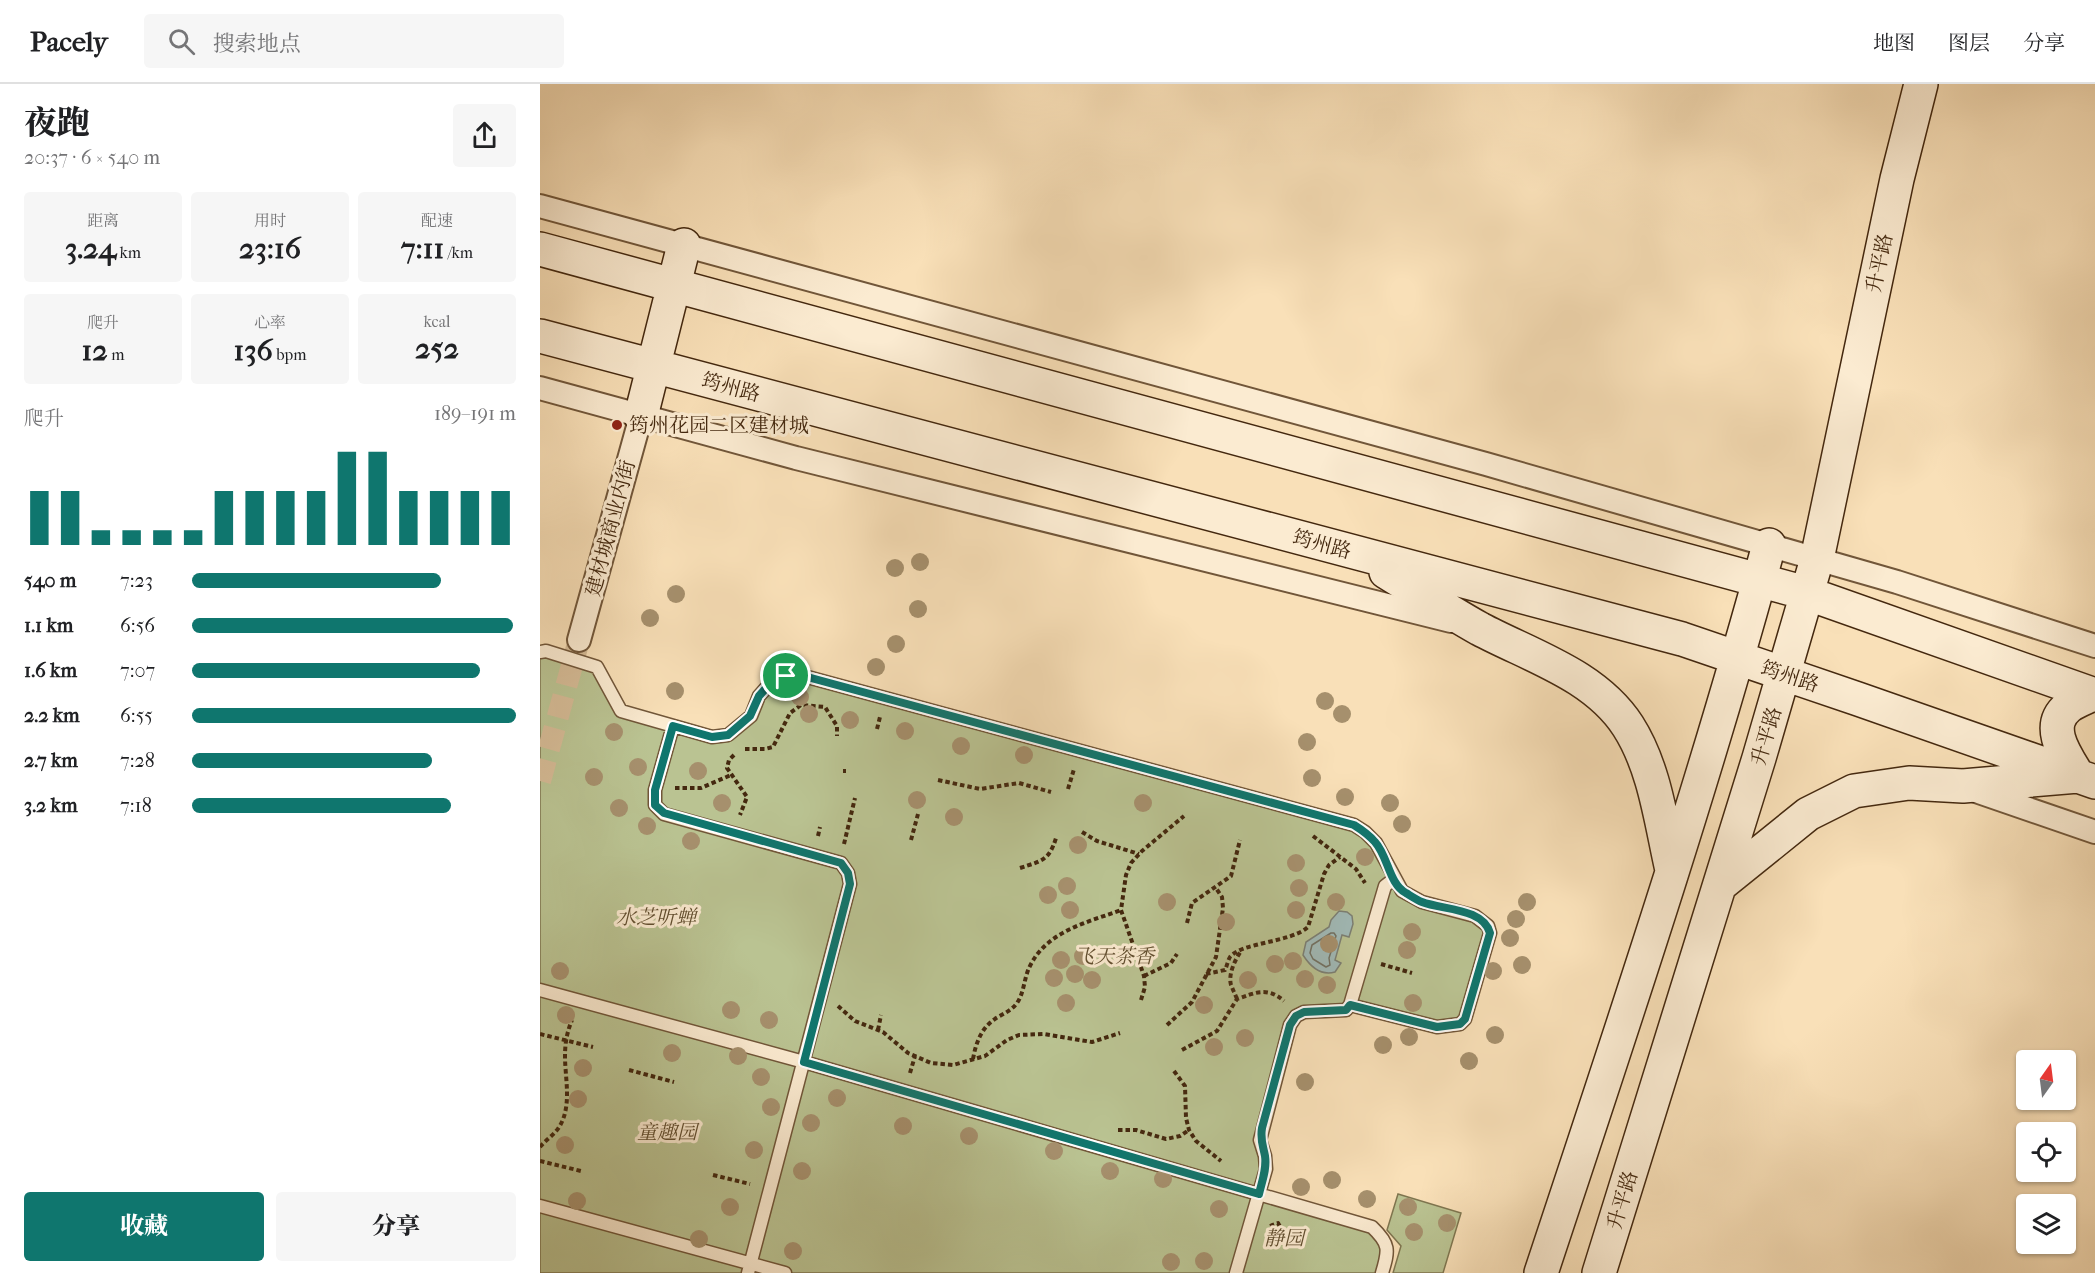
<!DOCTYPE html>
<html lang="zh">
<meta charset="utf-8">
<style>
:root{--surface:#fff;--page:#f6f6f6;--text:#202124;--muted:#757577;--line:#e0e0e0;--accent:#0f766e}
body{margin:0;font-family:"IM FELL French Canon","Noto Serif SC",serif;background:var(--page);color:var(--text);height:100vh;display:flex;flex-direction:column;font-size:22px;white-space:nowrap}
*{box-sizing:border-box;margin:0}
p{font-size:20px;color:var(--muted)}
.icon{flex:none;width:33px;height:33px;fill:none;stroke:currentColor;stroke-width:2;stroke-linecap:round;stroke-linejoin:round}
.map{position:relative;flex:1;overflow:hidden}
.drawer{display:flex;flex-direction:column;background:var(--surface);width:540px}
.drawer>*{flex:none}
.needle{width:39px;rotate:14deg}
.controls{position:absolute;left:1476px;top:966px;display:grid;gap:12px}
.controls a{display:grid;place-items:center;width:60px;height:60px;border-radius:6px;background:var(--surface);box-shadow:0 2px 4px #0004;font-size:30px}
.pin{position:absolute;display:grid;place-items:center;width:51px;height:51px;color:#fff;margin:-26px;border:3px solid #fff;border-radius:50%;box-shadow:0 2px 6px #0007}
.round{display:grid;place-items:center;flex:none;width:63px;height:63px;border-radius:6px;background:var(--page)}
.overview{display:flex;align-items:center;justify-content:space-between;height:102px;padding:0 24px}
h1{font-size:33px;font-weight:800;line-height:45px}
.metrics{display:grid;grid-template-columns:repeat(3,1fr);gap:9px;height:102px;padding:6px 24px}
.metrics div{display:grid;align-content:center;border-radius:6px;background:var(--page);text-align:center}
.metrics b{font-size:30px;font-weight:800}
.metrics small{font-size:16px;font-weight:400}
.metrics p{font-size:16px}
.chart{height:168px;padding:12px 24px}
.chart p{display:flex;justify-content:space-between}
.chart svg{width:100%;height:108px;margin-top:6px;stroke:var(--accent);stroke-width:6}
.button{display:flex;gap:12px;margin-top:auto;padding:12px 24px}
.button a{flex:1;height:69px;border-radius:6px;background:var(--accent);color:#fff;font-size:24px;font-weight:800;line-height:69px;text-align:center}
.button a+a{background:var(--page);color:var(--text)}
ul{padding:0 24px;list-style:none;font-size:20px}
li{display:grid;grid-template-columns:96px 72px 1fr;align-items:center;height:45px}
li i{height:15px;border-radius:8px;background:var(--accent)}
header{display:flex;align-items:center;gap:36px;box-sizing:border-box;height:84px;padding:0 30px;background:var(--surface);border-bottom:2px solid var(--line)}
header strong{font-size:28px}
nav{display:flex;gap:33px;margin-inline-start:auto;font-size:21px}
.search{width:420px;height:54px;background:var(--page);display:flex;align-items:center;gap:15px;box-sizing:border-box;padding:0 21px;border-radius:6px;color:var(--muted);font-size:22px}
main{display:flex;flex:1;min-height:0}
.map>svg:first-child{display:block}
.green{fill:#bac392;stroke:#7f7650;stroke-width:1.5}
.water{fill:#a1bbb9;stroke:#7c8075;stroke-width:1.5}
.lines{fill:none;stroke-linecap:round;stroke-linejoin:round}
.shore{stroke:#727264;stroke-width:1.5}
.street-tunnel{stroke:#d5bb96;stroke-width:22;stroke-dasharray:22 11;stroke-linecap:butt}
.lane-casing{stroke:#715639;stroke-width:15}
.street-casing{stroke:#715639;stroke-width:26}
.secondary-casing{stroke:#44280f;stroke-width:36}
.path{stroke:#44280f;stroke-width:4;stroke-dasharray:4.5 3;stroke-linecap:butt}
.lane{stroke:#fbebd1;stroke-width:12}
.street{stroke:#fbebd1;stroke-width:22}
.secondary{stroke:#fbebd1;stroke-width:33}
.tree{fill:#a6906d}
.route-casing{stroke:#fff;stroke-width:12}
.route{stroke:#0f766e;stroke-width:8}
.poi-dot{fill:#8f2418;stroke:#fbebd1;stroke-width:2}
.labels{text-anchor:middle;stroke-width:6;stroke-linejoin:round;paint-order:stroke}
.street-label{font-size:20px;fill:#44280f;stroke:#fbebd1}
.poi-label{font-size:20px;fill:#44280f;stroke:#fbebd1;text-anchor:start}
.park-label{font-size:20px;font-style:italic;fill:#624f30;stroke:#fbebd1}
</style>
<header>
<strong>Pacely</strong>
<div class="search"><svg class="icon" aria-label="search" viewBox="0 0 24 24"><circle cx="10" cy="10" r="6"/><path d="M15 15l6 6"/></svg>搜索地点</div>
<nav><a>地图</a><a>图层</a><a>分享</a></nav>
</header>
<main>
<section class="drawer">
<div class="overview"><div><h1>夜跑</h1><p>20:37 · 6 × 540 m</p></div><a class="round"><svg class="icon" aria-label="share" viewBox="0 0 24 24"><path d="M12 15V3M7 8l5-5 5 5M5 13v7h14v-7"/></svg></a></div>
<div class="metrics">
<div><p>距离</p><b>3.24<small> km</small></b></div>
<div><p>用时</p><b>23:16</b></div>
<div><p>配速</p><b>7:11<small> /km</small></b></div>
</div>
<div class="metrics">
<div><p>爬升</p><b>12<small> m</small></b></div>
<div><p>心率</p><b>136<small> bpm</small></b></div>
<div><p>kcal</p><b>252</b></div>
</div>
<div class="chart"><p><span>爬升</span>189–191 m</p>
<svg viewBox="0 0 160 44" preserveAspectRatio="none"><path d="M5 44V22M15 44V22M25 44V38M35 44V38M45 44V38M55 44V38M65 44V22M75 44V22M85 44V22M95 44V22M105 44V6M115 44V6M125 44V22M135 44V22M145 44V22M155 44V22"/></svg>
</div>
<ul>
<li><b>540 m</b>7:23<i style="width:77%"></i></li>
<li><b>1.1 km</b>6:56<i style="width:99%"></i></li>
<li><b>1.6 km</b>7:07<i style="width:89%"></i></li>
<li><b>2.2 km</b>6:55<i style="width:100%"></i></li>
<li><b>2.7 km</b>7:28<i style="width:74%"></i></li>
<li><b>3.2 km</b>7:18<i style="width:80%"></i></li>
</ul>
<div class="button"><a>收藏</a><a>分享</a></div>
</section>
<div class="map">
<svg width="1555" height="1189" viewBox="0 0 1555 1189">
<rect width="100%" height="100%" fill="#f9e0b8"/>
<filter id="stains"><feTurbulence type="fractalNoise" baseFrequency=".00333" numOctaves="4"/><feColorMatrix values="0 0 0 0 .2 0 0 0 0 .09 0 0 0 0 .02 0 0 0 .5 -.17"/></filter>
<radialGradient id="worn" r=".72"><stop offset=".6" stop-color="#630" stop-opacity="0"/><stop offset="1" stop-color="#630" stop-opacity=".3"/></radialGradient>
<!-- green -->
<path class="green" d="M0,568l57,15 25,44 106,24 31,-39 27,-20 579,156 37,59 86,35 -23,93 -18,8 -97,-22 -54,11 -34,112 3,28 -6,38 113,33 12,11 -2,35h-842z
M858,1110l63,19 -18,60h-50l8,-27 -14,-16z"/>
<!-- water -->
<path class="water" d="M799,827l8,1 5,4 1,8 -4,13 -7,-2 -7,25 6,3 -6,9c-14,4 -25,-6 -32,-17l3,-13 23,-15 2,-7z"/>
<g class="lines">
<!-- shore -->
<path class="shore" d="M791,849h3l2,3 -7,22 1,7 -4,2 -13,-8 -3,-6 2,-8z"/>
<!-- street-tunnel -->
<path class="street-tunnel" d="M0,697l39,-141"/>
<defs>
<path id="lane" d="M0,568l6,-1 51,16 24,44 91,26 16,-2 23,-19 8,-20 8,-9 19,-11 14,-1 554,150 11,7 11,11 26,48 20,11 53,14 13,10 2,7 -25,86 -5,5 -23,3 -87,-22
M133,642l-18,64v15l9,9 177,49 7,10 2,11 -102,389
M0,906l264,72 568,165c18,17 17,23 10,46
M0,1122l245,67
M696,1189l30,-104 -1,-13 -5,-16 30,-115 6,-9 8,-4 42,-2 4,-5 35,-119 9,-7"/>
<path id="street" d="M0,122l946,258 411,118 198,64
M0,304l256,70 655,163
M39,556l62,-224
M1433,706l122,42"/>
<path id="secondary" d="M0,165l1266,344 289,102
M0,252l1142,303 176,60 237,83
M101,332l43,-171
M846,488c31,19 62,39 94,57 51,27 115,46 148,97 27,42 33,96 44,144
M1180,801l88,-71 46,-23 55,-8 54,3 115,-10c-12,-20 -34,-49 -10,-69 6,-5 17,-9 25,-13
M1001,1189c80,-242 161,-482 228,-728
M1059,1189l160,-515 58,-199 80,-380 24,-95"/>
</defs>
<!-- lane casing -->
<use href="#lane" class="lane-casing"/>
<!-- street casing -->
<use href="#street" class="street-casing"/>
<!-- secondary casing -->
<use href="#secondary" class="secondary-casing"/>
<!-- path -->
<path class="path" d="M337,645l3,-12
M205,665h20l8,-2 17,-34 11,-8 24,2 12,19v10
M194,671l-5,5 -2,8 20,29 -7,18
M303,687h3
M398,696l42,9 39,-6 32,9
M135,704h26l30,-13
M528,705l6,-20
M542,748l15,9 42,13
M278,752l2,-9
M773,752l43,33 9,14
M371,756l7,-26
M304,760l11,-46
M480,784c21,-7 29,-7 36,-30
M647,839l5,-20 39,-27 9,-36
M841,880l31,9
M666,890l19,-4c2,-4 3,-10 5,-13 12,-15 60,-14 78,-30l16,-53 5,-9 11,-8
M604,892l27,-13 6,-9
M697,915c-2,-5 -4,-9 -6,-14 -3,-11 4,-25 10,-34
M601,916l4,-13 -1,-11 -23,-66 5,-35 5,-12 11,-12 42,-35
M298,922l17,15 28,11 25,21 23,10 22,2 32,-9 22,-16 12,-5 25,-1 48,8 28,-9
M627,941l25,-23 24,-45 7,-49 -1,-11 -6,-9
M338,946l3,-15
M0,950l53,13
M642,966l35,-19 20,-32c18,-6 30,-13 47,2
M433,975c3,-17 9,-33 25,-42 7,-4 14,-7 19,-14 7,-10 7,-24 12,-35 17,-37 57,-45 92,-58
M89,986l45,12
M634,987l11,15 1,32 3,12 7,11 25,20
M370,989l5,-17
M578,1046h18l30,9 14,-3 9,-6
M0,1063c5,-6 12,-11 17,-17 16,-21 8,-50 8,-74 0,-13 2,-24 7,-36
M0,1077l41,10
M173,1091l37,9
M730,1142l8,-3 12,22"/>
<!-- lane -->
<use href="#lane" class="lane"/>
<!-- street -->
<use href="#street" class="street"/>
<!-- secondary -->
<use href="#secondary" class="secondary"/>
</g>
<!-- trees -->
<g class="tree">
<circle cx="380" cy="478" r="9"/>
<circle cx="355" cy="484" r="9"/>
<circle cx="136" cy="510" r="9"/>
<circle cx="378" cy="525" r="9"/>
<circle cx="110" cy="534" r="9"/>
<circle cx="356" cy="560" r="9"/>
<circle cx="336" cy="583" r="9"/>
<circle cx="135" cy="607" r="9"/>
<circle cx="260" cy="613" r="9"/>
<circle cx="785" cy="617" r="9"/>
<circle cx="269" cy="630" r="9"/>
<circle cx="802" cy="630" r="9"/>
<circle cx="310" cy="636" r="9"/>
<circle cx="365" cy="647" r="9"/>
<circle cx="74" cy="648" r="9"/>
<circle cx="767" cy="658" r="9"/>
<circle cx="421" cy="662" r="9"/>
<circle cx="484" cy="671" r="9"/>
<circle cx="98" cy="683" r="9"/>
<circle cx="158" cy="687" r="9"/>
<circle cx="54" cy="693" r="9"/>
<circle cx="772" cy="694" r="9"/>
<circle cx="805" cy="713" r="9"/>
<circle cx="377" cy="716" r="9"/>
<circle cx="182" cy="719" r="9"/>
<circle cx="603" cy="719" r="9"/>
<circle cx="850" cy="719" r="9"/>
<circle cx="79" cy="724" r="9"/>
<circle cx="414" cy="733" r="9"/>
<circle cx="862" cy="740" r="9"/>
<circle cx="107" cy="742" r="9"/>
<circle cx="151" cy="757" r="9"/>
<circle cx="538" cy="761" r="9"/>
<circle cx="825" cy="773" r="9"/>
<circle cx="756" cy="779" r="9"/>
<circle cx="527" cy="802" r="9"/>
<circle cx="759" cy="804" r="9"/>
<circle cx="508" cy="811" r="9"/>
<circle cx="627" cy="818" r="9"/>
<circle cx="796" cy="818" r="9"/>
<circle cx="987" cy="818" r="9"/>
<circle cx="530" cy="826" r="9"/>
<circle cx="756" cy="826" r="9"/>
<circle cx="976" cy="835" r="9"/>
<circle cx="686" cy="838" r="9"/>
<circle cx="872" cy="848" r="9"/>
<circle cx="970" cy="854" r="9"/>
<circle cx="789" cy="860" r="9"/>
<circle cx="867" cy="866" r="9"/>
<circle cx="543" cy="872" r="9"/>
<circle cx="521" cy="876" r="9"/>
<circle cx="753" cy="877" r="9"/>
<circle cx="735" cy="880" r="9"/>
<circle cx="982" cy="881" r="9"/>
<circle cx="20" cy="887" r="9"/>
<circle cx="953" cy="887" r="9"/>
<circle cx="535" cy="890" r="9"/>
<circle cx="514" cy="894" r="9"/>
<circle cx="765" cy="895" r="9"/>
<circle cx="552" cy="896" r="9"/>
<circle cx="708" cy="896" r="9"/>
<circle cx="787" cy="901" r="9"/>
<circle cx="526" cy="919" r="9"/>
<circle cx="873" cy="919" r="9"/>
<circle cx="664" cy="921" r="9"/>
<circle cx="191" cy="926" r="9"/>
<circle cx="26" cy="931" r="9"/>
<circle cx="229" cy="936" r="9"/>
<circle cx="955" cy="951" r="9"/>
<circle cx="869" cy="953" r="9"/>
<circle cx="705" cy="954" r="9"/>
<circle cx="843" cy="961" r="9"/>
<circle cx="674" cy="963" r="9"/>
<circle cx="132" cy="969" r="9"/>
<circle cx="198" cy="972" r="9"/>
<circle cx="929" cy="977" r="9"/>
<circle cx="43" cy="984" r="9"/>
<circle cx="221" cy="993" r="9"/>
<circle cx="765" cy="998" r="9"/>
<circle cx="297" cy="1014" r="9"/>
<circle cx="38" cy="1015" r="9"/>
<circle cx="231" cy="1023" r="9"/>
<circle cx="271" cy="1039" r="9"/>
<circle cx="363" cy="1042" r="9"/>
<circle cx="429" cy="1052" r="9"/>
<circle cx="25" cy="1061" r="9"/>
<circle cx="214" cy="1066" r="9"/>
<circle cx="514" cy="1067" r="9"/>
<circle cx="262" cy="1087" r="9"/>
<circle cx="570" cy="1087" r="9"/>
<circle cx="623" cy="1095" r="9"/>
<circle cx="792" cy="1096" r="9"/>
<circle cx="761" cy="1103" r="9"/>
<circle cx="827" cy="1115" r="9"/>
<circle cx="37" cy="1117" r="9"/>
<circle cx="190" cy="1123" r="9"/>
<circle cx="868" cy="1123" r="9"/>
<circle cx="679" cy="1125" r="9"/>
<circle cx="907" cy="1139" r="9"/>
<circle cx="874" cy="1148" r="9"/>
<circle cx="159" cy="1155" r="9"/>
<circle cx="253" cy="1167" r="9"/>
<circle cx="664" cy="1177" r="9"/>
<circle cx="631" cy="1178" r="9"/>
</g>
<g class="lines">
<defs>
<path id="route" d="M260,591l554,150c8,5 15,10 21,17 13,14 14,42 31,51 5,3 11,7 16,9 21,8 61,6 68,31l-25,86 -5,5 -23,3 -87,-22 -4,5 -42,2 -8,4 -6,9 -28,103c-2,12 1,17 3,28 2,13 -3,25 -6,38l-455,-132 46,-178 -2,-11 -7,-10 -177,-50 -9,-8v-15l18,-64 39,11 16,-2 22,-19 9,-20 8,-9 19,-11z"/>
</defs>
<!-- route casing -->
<use href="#route" class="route-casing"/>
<!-- route -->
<use href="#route" class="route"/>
</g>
<!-- markers -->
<circle class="poi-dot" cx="77" cy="341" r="6"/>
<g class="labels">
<!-- street labels -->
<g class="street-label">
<text transform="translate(1339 179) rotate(-78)" y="7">升平路</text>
<text transform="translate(191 303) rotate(15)" y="7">筠州路</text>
<text transform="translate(70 444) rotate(-75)" y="7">建材城商业内街</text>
<text transform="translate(782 460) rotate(15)" y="7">筠州路</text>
<text transform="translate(1250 592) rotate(18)" y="7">筠州路</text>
<text transform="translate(1226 652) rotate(-73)" y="7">升平路</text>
<text transform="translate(1082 1116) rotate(-73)" y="7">升平路</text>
</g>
<!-- poi labels -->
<g class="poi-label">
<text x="89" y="348">筠州花园二区建材城</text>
</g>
<!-- park labels -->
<g class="park-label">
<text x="116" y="840">水芝听蝉</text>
<text x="574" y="879">飞天茶香</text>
<text x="127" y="1055">童趣园</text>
<text x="744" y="1161">静园</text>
</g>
</g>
<rect width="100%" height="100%" filter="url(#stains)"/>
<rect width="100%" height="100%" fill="url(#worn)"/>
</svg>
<div class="controls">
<a><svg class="needle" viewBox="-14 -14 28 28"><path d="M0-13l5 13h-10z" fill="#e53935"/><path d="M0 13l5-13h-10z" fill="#757577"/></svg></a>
<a><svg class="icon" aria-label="locate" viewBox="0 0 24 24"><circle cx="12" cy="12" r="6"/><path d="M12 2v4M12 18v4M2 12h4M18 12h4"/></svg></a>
<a><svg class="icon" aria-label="layers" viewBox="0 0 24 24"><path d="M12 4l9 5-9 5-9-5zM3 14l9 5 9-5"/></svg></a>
</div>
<div class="pin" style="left:246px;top:592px;background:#1e9e55"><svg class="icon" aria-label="arrive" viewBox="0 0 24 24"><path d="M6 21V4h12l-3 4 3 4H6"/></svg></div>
</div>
</main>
